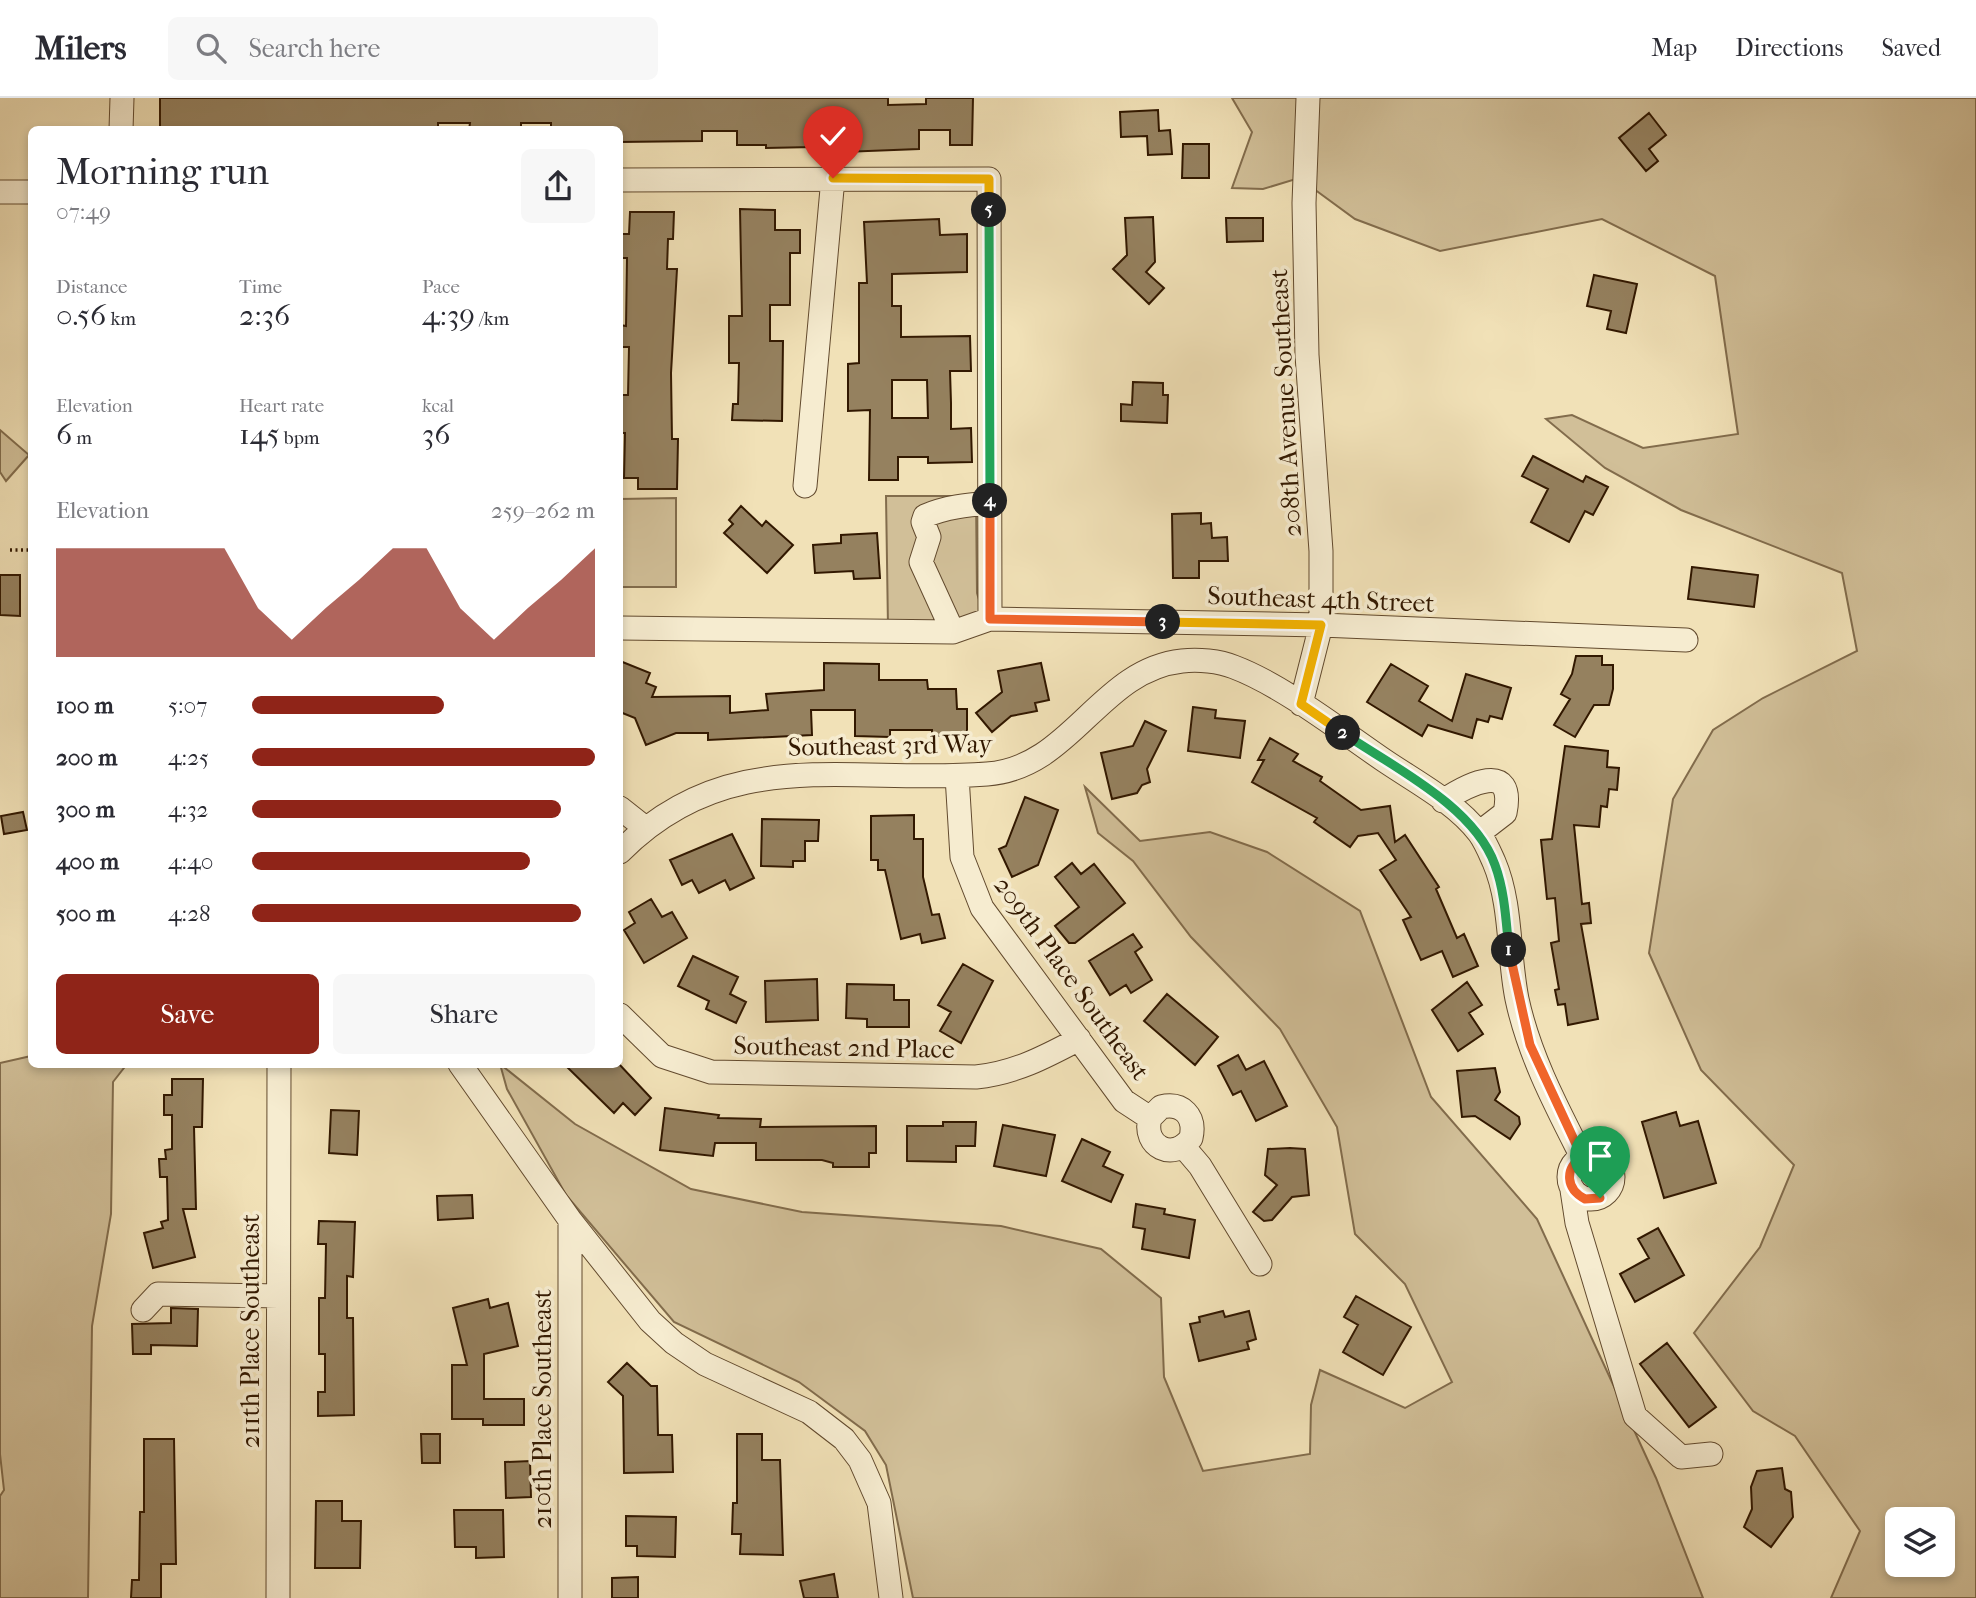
<!DOCTYPE html>
<meta charset="utf-8">
<style>
:root{--surface:#fff;--page:#f7f7f7;--text:#2b2b33;--muted:#7c7c81;--line:#e1e1e2;--accent:#8f2418}
body{margin:0;font-family:"IM FELL French Canon",serif;background:var(--page);color:var(--text);height:100vh;display:flex;flex-direction:column;font-size:26px;white-space:nowrap}
*{box-sizing:border-box;margin:0}
p{font-size:23px;color:var(--muted)}
.icon{flex:none;width:38px;height:38px;fill:none;stroke:currentColor;stroke-width:2;stroke-linecap:round;stroke-linejoin:round}
.map{position:relative;flex:1;overflow:hidden}
.details{position:absolute;left:28px;top:28px;width:595px;height:942px;display:flex;flex-direction:column;background:var(--surface);border-radius:10px;box-shadow:0 4px 10px #0003}
.details>*{flex:none}
.buttons{position:absolute;left:1885px;top:1409px;display:grid;gap:14px}
.buttons a{display:grid;place-items:center;width:70px;height:70px;border-radius:10px;background:var(--surface);box-shadow:0 4px 10px #0003;font-size:35px}
.pin{position:absolute;display:grid;place-items:center;width:60px;height:60px;color:#fff;margin:-72px -30px;border-radius:50% 50% 50% 0;rotate:-45deg;box-shadow:0 0 7px #0007}
.pin .icon{rotate:45deg}
.km{position:absolute;width:35px;height:35px;margin:-18px;border-radius:50%;background:#222;color:#fff;font-size:19px;line-height:35px;text-align:center}
.round{display:grid;place-items:center;flex:none;width:74px;height:74px;border-radius:10px;background:var(--page)}
.head{display:flex;align-items:center;justify-content:space-between;height:119px;padding:0 28px}
h1{font-size:38px;font-weight:600;line-height:52px}
.figures{display:grid;grid-template-columns:repeat(3,1fr);gap:10px;height:119px;padding:7px 28px}
.figures div{display:grid;align-content:center}
.figures b{font-size:30px;font-weight:600}
.figures small{font-size:19px;font-weight:400}
.figures p{font-size:19px}
.chart{height:196px;padding:14px 28px}
.chart p{display:flex;justify-content:space-between}
.chart svg{width:100%;height:126px;margin-top:7px;fill:var(--accent);opacity:.7}
.cta{display:flex;gap:14px;margin-top:auto;padding:14px 28px}
.cta a{flex:1;height:80px;border-radius:10px;background:var(--accent);color:#fff;font-size:28px;font-weight:600;line-height:80px;text-align:center}
.cta a+a{background:var(--page);color:var(--text)}
ul{padding:0 28px;list-style:none;font-size:23px}
li{display:grid;grid-template-columns:112px 84px 1fr;align-items:center;height:52px}
li i{height:18px;border-radius:9px;background:var(--accent)}
header{display:flex;align-items:center;gap:42px;box-sizing:border-box;height:98px;padding:0 35px;background:var(--surface);border-bottom:2px solid var(--line)}
header strong{font-size:33px}
nav{display:flex;gap:38px;margin-inline-start:auto;font-size:24px}
.search{width:490px;height:63px;background:var(--page);display:flex;align-items:center;gap:18px;box-sizing:border-box;padding:0 24px;border-radius:10px;color:var(--muted);font-size:26px}
.map>svg:first-child{display:block}
.green{fill:#d1bf98;stroke:#826c4c;stroke-width:2;fill-rule:evenodd}
.building{fill:#95815f;stroke:#321800;stroke-width:2;fill-rule:evenodd}
.lines{fill:none;stroke-linecap:round;stroke-linejoin:round}
.minor-casing{stroke:#624a2e;stroke-width:25}
.path{stroke:#321800;stroke-width:3.5;stroke-dasharray:2 3.5;stroke-linecap:butt}
.minor{stroke:#f6ecd0;stroke-width:23}
.split-1-casing{stroke:#fff;stroke-width:14}
.split-2-casing{stroke:#fff;stroke-width:14}
.split-3-casing{stroke:#fff;stroke-width:14}
.split-4-casing{stroke:#fff;stroke-width:14}
.split-5-casing{stroke:#fff;stroke-width:14}
.split-6-casing{stroke:#fff;stroke-width:14}
.split-1{stroke:#f0652b;stroke-width:9}
.split-2{stroke:#22a559;stroke-width:9}
.split-3{stroke:#f5b400;stroke-width:9}
.split-4{stroke:#f0652b;stroke-width:9}
.split-5{stroke:#22a559;stroke-width:9}
.split-6{stroke:#f5b400;stroke-width:9}
.labels{text-anchor:middle;stroke-width:7;stroke-linejoin:round;paint-order:stroke}
.street-label{font-size:26px;fill:#321800;stroke:#f6ecd0}
</style>
<header>
<strong>Milers</strong>
<div class="search"><svg class="icon" aria-label="search" viewBox="0 0 24 24"><circle cx="10" cy="10" r="6"/><path d="M15 15l6 6"/></svg>Search here</div>
<nav><a>Map</a><a>Directions</a><a>Saved</a></nav>
</header>
<div class="map">
<svg width="1976" height="1500" viewBox="0 0 1976 1500">
<rect width="100%" height="100%" fill="#f1e1b7"/>
<filter id="stains"><feTurbulence type="fractalNoise" baseFrequency=".00286" numOctaves="4"/><feColorMatrix values="0 0 0 0 .2 0 0 0 0 .09 0 0 0 0 .02 0 0 0 .5 -.17"/></filter>
<radialGradient id="worn" r=".72"><stop offset=".6" stop-color="#630" stop-opacity="0"/><stop offset="1" stop-color="#630" stop-opacity=".3"/></radialGradient>
<!-- green -->
<path class="green" d="M1232,0h744v1500h-145l29,-67 -65,-95 -42,-25 -59,-78 66,-86 34,-82 -93,-95 -52,-117 24,-154 40,-69 50,-32 94,-47 -15,-78 -161,-63 -76,-42 -59,-49 26,-4 71,33 95,-14 -23,-158 -113,-57 -162,32 -85,-32 -56,-41 -36,11 -31,-1 20,-56zM1897,1421h45v45h-45z
M0,332l29,25 -23,26 -6,-9z
M886,398h90l1,97 6,20 -13,9 -82,5z
M676,400v89h-56v-88z
M1085,689l55,54 70,-9 57,20 93,59 71,186 106,122 119,259 47,120h-790l-27,-133 -21,-34 -66,-49 -125,-60 -108,-127 -59,-106 -7,-25 75,60 116,65 111,23 199,14 100,23 60,49 3,79 39,94 107,-17 1,-49 9,-35 85,38 47,-26 -47,-98 -50,-50 -18,-107 -57,-98 -89,-92 -58,-76 -35,-28z
M31,958l1,8h95l-14,18 -2,132 -19,112 -4,272h-88v-102l4,-6 -4,-36v-391z"/>
<!-- building -->
<path class="building" d="M160,0h728v7l38,-1v-6h47l-1,47h-22v-15h-31v19l-76,3v-25h-31l1,20 -47,1v-3h-29v-14h-35v10l-82,1v-12h-69v-7h-30v7h-52l1,-7h-32v7h-278z
M1158,12l1,21 11,-1 2,24 -24,1 -1,-19 -26,1 -1,-25z
M1649,15l17,22 -17,14 9,12 -12,10 -27,-33z
M1183,46h26v34h-27z
M740,111l35,1v20h25v23h-10v52h-20v36h13l-1,80 -50,-1 1,-16h5l1,-41h-10v-47h13z
M630,114h44l-1,27h-5l-1,30h10l-6,104 1,66h6l-1,50h-39v-11h-14l1,-45h-4v-38h7l1,-48h-9v-22l6,1 1,-68h-7v-24h9z
M1153,119l2,45 -9,10 18,16 -15,16 -36,-35 14,-14 -2,-37z
M1226,120h37v23l-36,1z
M939,121l1,16 27,-1v38l-75,2v32h9v31l69,-1 1,35h-21l1,32v26l20,-1 1,34 -44,1v-6h-30v23h-29l1,-70 -22,1v-47l11,-1v-80h8l-3,-61zM892,282h35l1,38h-36z
M1594,177l43,9 -11,49 -19,-4 4,-18 -24,-5z
M1133,284l30,1v12h5l-1,28 -46,-2v-17l11,1z
M1533,358l50,26 3,-6 22,11 -15,28 -8,-4 -16,31 -38,-20 17,-33 -26,-13z
M741,408l21,20 4,-5 27,24 -26,28 -43,-40 9,-9 -4,-4z
M1201,415v11l10,-1 1,15 15,-1 1,24h-29v17h-26l-1,-64z
M877,435l3,45 -26,1 -1,-8 -38,2 -2,-28 28,-2v-8z
M1692,469l66,8 -4,32 -66,-8z
M0,477h20v41l-20,-1z
M1576,558h26v9h11v24l-4,16h-15l-19,32 -21,-12 16,-26 -9,-5 11,-20z
M620,563l30,12 -4,10 10,4 -4,10 78,-1v17l38,-3 -2,-16 58,-4v-27l55,1v16h48l1,9h28l1,20h10v27h-35v-6h-42v7l-35,-1v-26h-44l1,25 -104,5v-7h-32l-30,12 -11,-27 -15,-6z
M1041,565l8,37 -14,3 2,8 -26,5 -19,16 -16,-19 26,-21 -4,-21z
M1391,566l37,22 -9,15 33,20 14,-47 45,14 -9,31 -12,-3 -2,6 -11,-3 -5,19 -44,-13 -6,11 -55,-34z
M1193,609l23,3 -1,8 30,3 -5,37 -52,-7z
M1145,623l21,10 -19,38 3,13 -8,3 -5,8 -25,6 -11,-46 32,-7z
M1270,640l28,16 -5,7 29,16 -2,4 41,29 29,-4 5,36 10,-7 34,52 -3,2 21,49 7,-4 14,32 -25,11 -11,-26 -21,9 -18,-40 8,-3 -31,-47 16,-10 -18,-27 -20,3 -8,11 -36,-25 3,-4 -65,-36 12,-22h-6z
M1565,648l43,5 -1,16 12,1 -2,22 -8,-1 -2,18 -6,-1 -2,21 -25,-2 8,79 7,-1 2,20 -10,1 17,95 -30,6 -3,-21 -7,1 -3,-15 4,-1 -8,-46 8,-2 -4,-43 -8,1 -6,-59 11,-1z
M1025,699l33,13 -20,55 -26,12 -13,-28 7,-3z
M23,714l4,18 -23,4 -3,-18z
M914,717v24h9v38l9,38 7,-1 6,24 -23,5 -2,-9 -19,5 -16,-69h-7v-10h-7v-44z
M762,721l57,1 -1,21h-13v20h-12v6l-32,-1z
M732,736l22,44 -24,12 -5,-10 -26,13 -7,-13 -10,5 -12,-25z
M1072,765l9,11 13,-10 31,39 -50,40h-6l-14,-17 24,-19 -24,-30z
M651,801l11,18 10,-5 15,26 -43,25 -20,-33 11,-7 -6,-11z
M1133,836l9,13 -7,5 17,28 -21,13 -5,-8 -16,10 -21,-34z
M693,858l45,21 -8,17 16,8 -10,21 -30,-14 3,-8 -31,-15z
M963,866l30,17 -32,62 -21,-12 11,-19 -13,-7z
M817,881l1,41 -52,2 -1,-41z
M1467,884l15,23 -13,8 14,21 -25,17 -26,-41z
M847,886l47,1v15h15v27h-42v-8l-21,-1z
M1167,896l51,43 -23,28 -51,-44z
M1238,957l8,15 18,-9 23,45 -31,15 -15,-30 -8,4 -15,-29z
M564,966h55l32,34 -16,17 -12,-12 -9,10z
M1495,970l5,24 -5,8 24,17 1,7 -10,15 -35,-23 -13,1 -5,-46z
M172,981h31l-1,48h-8l2,82h-13l12,48 -42,11 -9,-35 19,-5 -2,-6 7,-2 -1,-43h-7l-1,-18h7l-1,-9 7,-1v-34h-8v-20h8z
M665,1010l54,7 -1,3 43,1 -1,8 116,-1v27h-7v14h-36v-4l-11,-3h-66v-17h-41l-2,13 -53,-6z
M331,1012l28,1 -2,44 -28,-2z
M1676,1014l4,14 18,-5 18,62 -52,15 -22,-76z
M943,1024h33l-1,24h-19v16l-49,-1v-35h36z
M1003,1027l52,10 -9,41 -52,-10z
M1082,1041l28,13 -7,14 20,9 -12,27 -49,-21z
M1290,1050l15,1 4,46 -17,2 -20,23 -8,1 -11,-9 24,-27 -12,-10 3,-26z
M472,1097l1,23 -35,2 -1,-24z
M1136,1106l29,5 -1,5 31,6 -6,38 -47,-9 3,-20 -12,-2z
M319,1123l36,1 -2,55 -6,-1v42h6l1,97 -36,1v-24h7v-38h-6v-56h6l1,-54h-8z
M1658,1130l26,47 -49,27 -15,-28 29,-16 -11,-19z
M1356,1198l55,31 -28,48 -40,-23 15,-27 -14,-8z
M488,1201l2,9 18,-5 10,43 -34,8v45h40v26h-41v-6h-31v-54h15l-14,-57z
M171,1210l27,1 -1,37 -46,-1v9h-18l-1,-30 39,-1z
M1223,1213l2,6 24,-6 7,28 -9,3 2,7 -50,12 -9,-37 10,-2 -1,-5z
M1667,1245l49,64 -27,20 -49,-63z
M627,1265l24,23h6l1,49h14l1,37 -49,1 -1,-77 -15,-14z
M421,1336h19v29h-18z
M737,1336h25v26h18l3,95 -43,-1 1,-20h-9l1,-31h4z
M144,1341h30l2,125h-15v34h-30l1,-18h7l1,-68h4z
M530,1363l1,36 -25,1 -1,-36z
M1782,1370l3,21 6,3 2,25 -22,30 -27,-20 8,-18 -1,-22 6,-16z
M316,1403h26v20h19l-1,47h-45z
M454,1412h49l1,47 -28,1v-11h-21z
M626,1418l50,1 -1,40 -38,-1v-10h-11z
M834,1476l4,24h-34l-4,-17z
M638,1479v21h-26v-20z"/>
<g class="lines">
<defs>
<path id="minor" d="M121,32l1,-32
M620,82l369,-1 1,440
M0,94h32
M805,388l28,-308
M620,530l333,4 37,-13 331,6 365,15
M953,534l-32,-70 8,-25 -6,-15 2,-6c21,-9 42,-11 65,-13
M1301,606l20,-79v-74l-14,-196 -3,-152 4,-105
M957,678l5,81 20,51 142,193 26,17c-8,29 24,44 41,20 5,-22 -9,-36 -30,-31l-11,11
M1443,703c24,-16 73,-42 62,12l-26,20
M620,710l24,19
M620,754c109,-110 231,-67 367,-78 85,-6 112,-104 195,-113 16,-2 37,0 52,6 48,18 107,64 151,94 31,21 71,42 94,72 6,8 11,20 15,29 18,42 14,93 23,137 12,56 39,107 65,158
M620,917l42,41 49,16 265,5c39,-4 69,-20 103,-38
M460,966l110,156 80,101 24,22 31,21 104,48 35,27 16,21 19,43 12,95
M1183,1048l17,20 60,98
M1569 1079a22 22 0 1 1 44 0a22 22 0 1 1-44 0Z
M1572,1092l5,33 58,193 46,41 30,-3
M570,1122v378
M143,1212l15,-16 120,2
M278,1500l1,-534"/>
</defs>
<!-- minor casing -->
<use href="#minor" class="minor-casing"/>
<!-- path -->
<path class="path" d="M10,452h22"/>
<!-- minor -->
<use href="#minor" class="minor"/>
</g>
<g class="lines">
<defs>
<path id="split-1" d="M1509,852l21,95 52,112c-18,12 -16,32 3,42l15,-1"/>
<path id="split-2" d="M1343,635c50,34 131,73 152,132 10,27 11,57 14,85"/>
<path id="split-3" d="M1163,524l158,3 -20,79 42,29"/>
<path id="split-4" d="M990,403v118l173,3"/>
<path id="split-5" d="M989,112l1,291"/>
<path id="split-6" d="M833,80l156,1v31"/>
</defs>
<!-- split-1 casing -->
<use href="#split-1" class="split-1-casing"/>
<!-- split-2 casing -->
<use href="#split-2" class="split-2-casing"/>
<!-- split-3 casing -->
<use href="#split-3" class="split-3-casing"/>
<!-- split-4 casing -->
<use href="#split-4" class="split-4-casing"/>
<!-- split-5 casing -->
<use href="#split-5" class="split-5-casing"/>
<!-- split-6 casing -->
<use href="#split-6" class="split-6-casing"/>
<!-- split-1 -->
<use href="#split-1" class="split-1"/>
<!-- split-2 -->
<use href="#split-2" class="split-2"/>
<!-- split-3 -->
<use href="#split-3" class="split-3"/>
<!-- split-4 -->
<use href="#split-4" class="split-4"/>
<!-- split-5 -->
<use href="#split-5" class="split-5"/>
<!-- split-6 -->
<use href="#split-6" class="split-6"/>
</g>
<g class="labels">
<!-- street labels -->
<g class="street-label">
<text transform="translate(1285 305) rotate(-93)" y="9">208th Avenue Southeast</text>
<text transform="translate(1321 501) rotate(2)" y="9">Southeast 4th Street</text>
<text transform="translate(890 647) rotate(-1)" y="9">Southeast 3rd Way</text>
<text transform="translate(1072 880) rotate(54)" y="9">209th Place Southeast</text>
<text transform="translate(844 949) rotate(1)" y="9">Southeast 2nd Place</text>
<text transform="translate(250 1233) rotate(-90)" y="9">211th Place Southeast</text>
<text transform="translate(542 1311) rotate(-90)" y="9">210th Place Southeast</text>
</g>
</g>
<rect width="100%" height="100%" filter="url(#stains)"/>
<rect width="100%" height="100%" fill="url(#worn)"/>
</svg>
<div class="buttons">
<a><svg class="icon" aria-label="layers" viewBox="0 0 24 24"><path d="M12 4l9 5-9 5-9-5zM3 14l9 5 9-5"/></svg></a>
</div>
<div class="pin" style="left:1600px;top:1100px;background:#1e9e55"><svg class="icon" aria-label="arrive" viewBox="0 0 24 24"><path d="M6 21V4h12l-3 4 3 4H6"/></svg></div>
<div class="pin" style="left:833px;top:80px;background:#d93025"><svg class="icon" aria-label="check" viewBox="0 0 24 24"><path d="M5 12l5 5 9-10"/></svg></div>
<b class="km" style="left:1509px;top:852px">1</b>
<b class="km" style="left:1343px;top:635px">2</b>
<b class="km" style="left:1163px;top:524px">3</b>
<b class="km" style="left:990px;top:403px">4</b>
<b class="km" style="left:989px;top:112px">5</b>
<section class="details">
<div class="head"><div><h1>Morning run</h1><p>07:49</p></div><a class="round"><svg class="icon" aria-label="share" viewBox="0 0 24 24"><path d="M12 15V3M7 8l5-5 5 5M5 13v7h14v-7"/></svg></a></div>
<div class="figures">
<div><p>Distance</p><b>0.56<small> km</small></b></div>
<div><p>Time</p><b>2:36</b></div>
<div><p>Pace</p><b>4:39<small> /km</small></b></div>
</div>
<div class="figures">
<div><p>Elevation</p><b>6<small> m</small></b></div>
<div><p>Heart rate</p><b>145<small> bpm</small></b></div>
<div><p>kcal</p><b>36</b></div>
</div>
<div class="chart"><p><span>Elevation</span>259–262 m</p>
<svg viewBox="0 0 160 44" preserveAspectRatio="none"><path d="M0 44V6L10 6L20 6L30 6L40 6L50 6L60 27L70 38L80 27L90 17L100 6L110 6L120 27L130 38L140 27L150 17L160 6V44z"/></svg>
</div>
<ul>
<li><b>100 m</b>5:07<i style="width:56%"></i></li>
<li><b>200 m</b>4:25<i style="width:100%"></i></li>
<li><b>300 m</b>4:32<i style="width:90%"></i></li>
<li><b>400 m</b>4:40<i style="width:81%"></i></li>
<li><b>500 m</b>4:28<i style="width:96%"></i></li>
</ul>
<div class="cta"><a>Save</a><a>Share</a></div>
</section>
</div>
